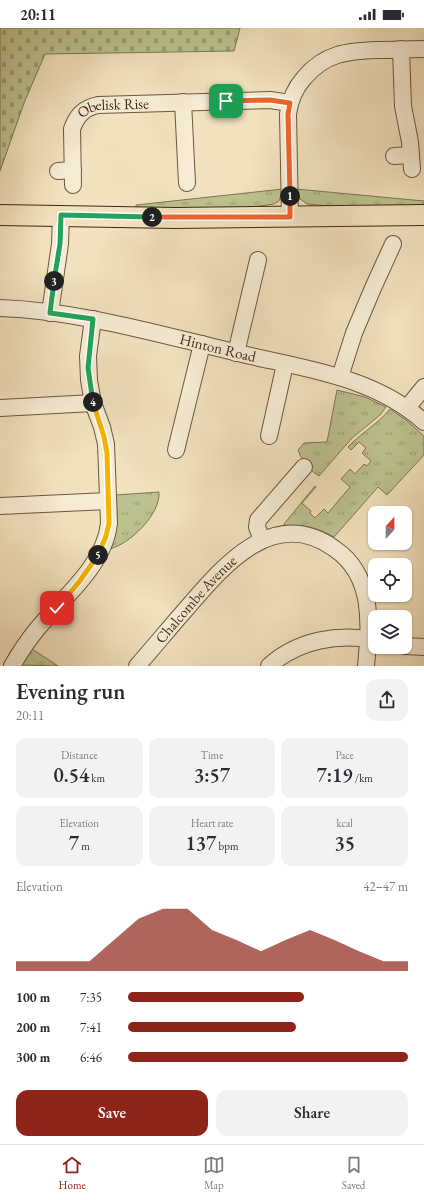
<!DOCTYPE html>
<meta charset="utf-8">
<style>
:root{--surface:#fff;--page:#f2f2f3;--text:#2b2b33;--muted:#7c7c81;--line:#e1e1e2;--accent:#8f2418}
body{margin:0;font-family:"EB Garamond",serif;background:var(--page);color:var(--text);height:100vh;display:flex;flex-direction:column;font-size:15px;white-space:nowrap}
*{box-sizing:border-box;margin:0}
p{font-size:13px;color:var(--muted)}
.icon{flex:none;width:22px;height:22px;fill:none;stroke:currentColor;stroke-width:2;stroke-linecap:round;stroke-linejoin:round}
.map{position:relative;height:638px;overflow:hidden}
.side{display:flex;flex-direction:column;background:var(--surface);flex:1}
.side>*{flex:none}
.needle{width:26px;rotate:21deg}
.buttons{position:absolute;left:368px;top:478px;display:grid;gap:8px}
.buttons a{display:grid;place-items:center;width:44px;height:44px;border-radius:8px;background:var(--surface);box-shadow:0 1px 3px #0004;font-size:20px}
.pin{position:absolute;display:grid;place-items:center;width:34px;height:34px;color:#fff;margin:-17px;border-radius:8px;box-shadow:0 2px 6px #0006}
.km{position:absolute;width:20px;height:20px;margin:-10px;border-radius:50%;background:#222;color:#fff;font-size:11px;line-height:20px;text-align:center}
.round{display:grid;place-items:center;flex:none;width:42px;height:42px;border-radius:12px;background:var(--page)}
.overview{display:flex;align-items:center;justify-content:space-between;height:68px;padding:0 16px}
h1{font-size:22px;font-weight:600;line-height:30px}
.stats{display:grid;grid-template-columns:repeat(3,1fr);gap:6px;height:68px;padding:4px 16px}
.stats div{display:grid;align-content:center;border-radius:10px;background:var(--page);text-align:center}
.stats b{font-size:20px;font-weight:600}
.stats small{font-size:11px;font-weight:400}
.stats p{font-size:11px}
.chart{height:112px;padding:8px 16px}
.chart p{display:flex;justify-content:space-between}
.chart svg{width:100%;height:72px;margin-top:4px;fill:var(--accent);opacity:.7}
.primary-button{display:flex;gap:8px;margin-top:auto;padding:8px 16px}
.primary-button a{flex:1;height:46px;border-radius:12px;background:var(--accent);color:#fff;font-size:16px;font-weight:600;line-height:46px;text-align:center}
.primary-button a+a{background:var(--page);color:var(--text)}
ul{padding:0 16px;list-style:none;font-size:13px}
li{display:grid;grid-template-columns:64px 48px 1fr;align-items:center;height:30px}
li i{height:10px;border-radius:5px;background:var(--accent)}
.status{display:flex;justify-content:space-between;align-items:center;height:28px;padding:0 20px;background:var(--surface);direction:ltr}
.status svg{height:11px;fill:currentColor}
.tabs{display:flex;justify-content:space-around;align-items:center;height:56px;border-top:1px solid var(--line);background:var(--surface);font-size:11px;color:var(--muted)}
.tabs a{display:grid;justify-items:center;gap:2px}
.tabs .on{color:var(--accent)}
.map>svg:first-child{display:block}
.grass{fill:url(#grass-tufts);stroke:#7e7452}
.cemetery{fill:url(#cemetery-stones);stroke:#7e7452}
.lines{fill:none;stroke-linecap:round;stroke-linejoin:round}
.minor-casing{stroke:#6c5640;stroke-width:18}
.major-casing{stroke:#402716;stroke-width:22}
.minor{stroke:#f6ecd4;stroke-width:16}
.major{stroke:#f1e1bd;stroke-width:20}
.split-1-casing{stroke:#fff;stroke-width:8}
.split-2-casing{stroke:#fff;stroke-width:8}
.split-3-casing{stroke:#fff;stroke-width:8}
.split-4-casing{stroke:#fff;stroke-width:8}
.split-5-casing{stroke:#fff;stroke-width:8}
.split-6-casing{stroke:#fff;stroke-width:8}
.split-1{stroke:#f0652b;stroke-width:5}
.split-2{stroke:#f0652b;stroke-width:5}
.split-3{stroke:#22a559;stroke-width:5}
.split-4{stroke:#22a559;stroke-width:5}
.split-5{stroke:#f5b400;stroke-width:5}
.split-6{stroke:#f5b400;stroke-width:5}
.labels{text-anchor:middle;stroke-width:3;stroke-linejoin:round;paint-order:stroke}
.street-label{font-size:15px;fill:#402716;stroke:#f6ecd4}
</style>
<div class="status"><b>20:11</b><svg viewBox="0 0 49 12"><path d="M0 12V9h3v3zM5 12V6h3v6zM10 12V3h3v9zM15 12V0h3v12zM26 1h20v11H26zM47 4h2v5h-2z"/></svg></div>
<div class="map">
<svg width="424" height="638" viewBox="0 0 424 638">
<defs>
<pattern id="grass-tufts" width="24" height="20" patternUnits="userSpaceOnUse"><rect width="24" height="20" fill="#bcc28f"/><path d="M3 7l-1-3M5 7V3M7 7l1-3M15 17l-1-3M17 17v-4M19 17l1-3" fill="none" stroke="#9a9e74"/></pattern>
<pattern id="cemetery-stones" width="16" height="16" patternUnits="userSpaceOnUse"><rect width="16" height="16" fill="#bcc28f"/><path d="M2 7V4a2 2 0 0 1 4 0v3zM10 15v-3a2 2 0 0 1 4 0v3z" fill="#9a9e74"/></pattern>
</defs>
<rect width="100%" height="100%" fill="#f1e1bd"/>
<filter id="stains"><feTurbulence type="fractalNoise" baseFrequency=".005" numOctaves="4"/><feColorMatrix values="0 0 0 0 .2 0 0 0 0 .09 0 0 0 0 .02 0 0 0 .5 -.17"/></filter>
<radialGradient id="worn" r=".72"><stop offset=".6" stop-color="#630" stop-opacity="0"/><stop offset="1" stop-color="#630" stop-opacity=".3"/></radialGradient>
<!-- grass -->
<path class="grass" d="M283,161l-4,12 -5,3 -55,8 -65,-3 -18,-2v-2z
M296,161l128,12v7l-65,1 -52,-5 -7,-5 -3,-4z
M337,362l28,7 21,10 -6,8 -28,23 -33,38 -14,-10 -7,-16 6,-7 23,-1z
M390,381l16,11 18,16v19l-37,40 -9,-8 -44,50c-16,-9 -31,-13 -49,-11l-1,-2 31,-38 1,1 -14,16 9,8 -1,2 5,5 9,-9 4,4 22,-26 -9,-8 9,-10 5,5 9,-10 3,2 4,-5 -9,-8 4,-5 -7,-6 -8,8 -3,-3c13,-14 30,-23 42,-38z
M159,464c2,22 -30,53 -50,57l8,-29 -1,-25z
M32,621l26,17 -36,-1z"/>
<!-- cemetery -->
<path class="cemetery" d="M0,0h240l-6,23 -189,3 -21,49 -24,68z"/>
<g class="lines">
<defs>
<g id="minor">
<path d="M401,21l2,57 7,36 2,27"/>
<path d="M183,74l4,81"/>
<path d="M394,128l17,-1"/>
<path d="M58,143l15,-1"/>
<path id="s1" d="M73,157l-1,-56c5,-14 12,-21 26,-24l172,-5 20,3"/>
<path d="M290,189l-2,-103c2,-14 7,-26 16,-36 21,-25 43,-27 74,-28 15,0 31,-1 46,-1"/>
<path id="s2" d="M0,280c79,3 154,25 230,43 66,17 141,23 194,71"/>
<path d="M50,285l10,-69 1,-29"/>
<path d="M236,325l22,-93"/>
<path d="M340,349l14,-44 19,-45 20,-44"/>
<path d="M0,380l93,-5"/>
<path d="M407,380l17,-21"/>
<path d="M269,408l16,-72"/>
<path d="M176,422l26,-106"/>
<path d="M0,478l108,-5"/>
<path d="M262,512l-5,-13 1,-7 46,-53"/>
<path d="M405,618l19,1"/>
<path d="M12,638c8,-14 16,-26 26,-38 25,-30 67,-63 71,-105l-3,-79 -4,-17 -9,-24 -4,-23 -1,-24 5,-37"/>
<path id="s3" d="M137,638c17,-19 33,-39 50,-58 37,-43 87,-103 148,-59 39,27 35,75 31,117"/>
<path d="M269,638c29,-26 69,-33 106,-26"/>
</g>
<path id="major" d="M0,187l175,3 249,-3"/>
</defs>
<!-- minor casing -->
<use href="#minor" class="minor-casing"/>
<!-- major casing -->
<use href="#major" class="major-casing"/>
<!-- minor -->
<use href="#minor" class="minor"/>
<!-- major -->
<use href="#major" class="major"/>
</g>
<g class="lines">
<defs>
<path id="split-1" d="M226,73l44,-1 20,3 -2,11 2,82"/>
<path id="split-2" d="M152,189h138v-21"/>
<path id="split-3" d="M54,253l6,-37 1,-29 91,2"/>
<path id="split-4" d="M54,253l-4,32 43,6 -5,49 5,34"/>
<path id="split-5" d="M93,374l11,35 3,16 2,70 -3,13 -8,19"/>
<path id="split-6" d="M57,580l22,-26 19,-27"/>
</defs>
<!-- split-1 casing -->
<use href="#split-1" class="split-1-casing"/>
<!-- split-2 casing -->
<use href="#split-2" class="split-2-casing"/>
<!-- split-3 casing -->
<use href="#split-3" class="split-3-casing"/>
<!-- split-4 casing -->
<use href="#split-4" class="split-4-casing"/>
<!-- split-5 casing -->
<use href="#split-5" class="split-5-casing"/>
<!-- split-6 casing -->
<use href="#split-6" class="split-6-casing"/>
<!-- split-1 -->
<use href="#split-1" class="split-1"/>
<!-- split-2 -->
<use href="#split-2" class="split-2"/>
<!-- split-3 -->
<use href="#split-3" class="split-3"/>
<!-- split-4 -->
<use href="#split-4" class="split-4"/>
<!-- split-5 -->
<use href="#split-5" class="split-5"/>
<!-- split-6 -->
<use href="#split-6" class="split-6"/>
</g>
<g class="labels">
<!-- street labels -->
<g class="street-label">
<text dy="5" stroke="none"><textPath href="#s1" startOffset="108">Obelisk Rise</textPath></text>
<text dy="5" stroke="none"><textPath href="#s2" startOffset="222">Hinton Road</textPath></text>
<text dy="5" stroke="none"><textPath href="#s3" startOffset="89">Chalcombe Avenue</textPath></text>
</g>
</g>
<rect width="100%" height="100%" filter="url(#stains)"/>
<rect width="100%" height="100%" fill="url(#worn)"/>
</svg>
<div class="buttons">
<a><svg class="needle" viewBox="-14 -14 28 28"><path d="M0-13l5 13h-10z" fill="#e53935"/><path d="M0 13l5-13h-10z" fill="#7c7c81"/></svg></a>
<a><svg class="icon" aria-label="locate" viewBox="0 0 24 24"><circle cx="12" cy="12" r="6"/><path d="M12 2v4M12 18v4M2 12h4M18 12h4"/></svg></a>
<a><svg class="icon" aria-label="layers" viewBox="0 0 24 24"><path d="M12 4l9 5-9 5-9-5zM3 14l9 5 9-5"/></svg></a>
</div>
<div class="pin" style="left:226px;top:73px;background:#1e9e55"><svg class="icon" aria-label="arrive" viewBox="0 0 24 24"><path d="M6 21V4h12l-3 4 3 4H6"/></svg></div>
<div class="pin" style="left:57px;top:580px;background:#d93025"><svg class="icon" aria-label="check" viewBox="0 0 24 24"><path d="M5 12l5 5 9-10"/></svg></div>
<b class="km" style="left:290px;top:168px">1</b>
<b class="km" style="left:152px;top:189px">2</b>
<b class="km" style="left:54px;top:253px">3</b>
<b class="km" style="left:93px;top:374px">4</b>
<b class="km" style="left:98px;top:527px">5</b>
</div>
<section class="side">
<div class="overview"><div><h1>Evening run</h1><p>20:11</p></div><a class="round"><svg class="icon" aria-label="share" viewBox="0 0 24 24"><path d="M12 15V3M7 8l5-5 5 5M5 13v7h14v-7"/></svg></a></div>
<div class="stats">
<div><p>Distance</p><b>0.54<small> km</small></b></div>
<div><p>Time</p><b>3:57</b></div>
<div><p>Pace</p><b>7:19<small> /km</small></b></div>
</div>
<div class="stats">
<div><p>Elevation</p><b>7<small> m</small></b></div>
<div><p>Heart rate</p><b>137<small> bpm</small></b></div>
<div><p>kcal</p><b>35</b></div>
</div>
<div class="chart"><p><span>Elevation</span>42–47 m</p>
<svg viewBox="0 0 160 44" preserveAspectRatio="none"><path d="M0 44V38L10 38L20 38L30 38L40 25L50 12L60 6L70 6L80 19L90 25L100 32L110 25L120 19L130 25L140 32L150 38L160 38V44z"/></svg>
</div>
<ul>
<li><b>100 m</b>7:35<i style="width:63%"></i></li>
<li><b>200 m</b>7:41<i style="width:60%"></i></li>
<li><b>300 m</b>6:46<i style="width:100%"></i></li>
</ul>
<div class="primary-button"><a>Save</a><a>Share</a></div>
</section>
<nav class="tabs">
<a class="on"><svg class="icon" aria-label="home" viewBox="0 0 24 24"><path d="M3 11l9-7 9 7M6 9v11h12V9"/></svg>Home</a>
<a><svg class="icon" aria-label="map" viewBox="0 0 24 24"><path d="M3 6l6-2 6 2 6-2v14l-6 2-6-2-6 2zM9 4v14M15 6v14"/></svg>Map</a>
<a><svg class="icon" aria-label="saved" viewBox="0 0 24 24"><path d="M7 4h10v16l-5-4-5 4z"/></svg>Saved</a>
</nav>
